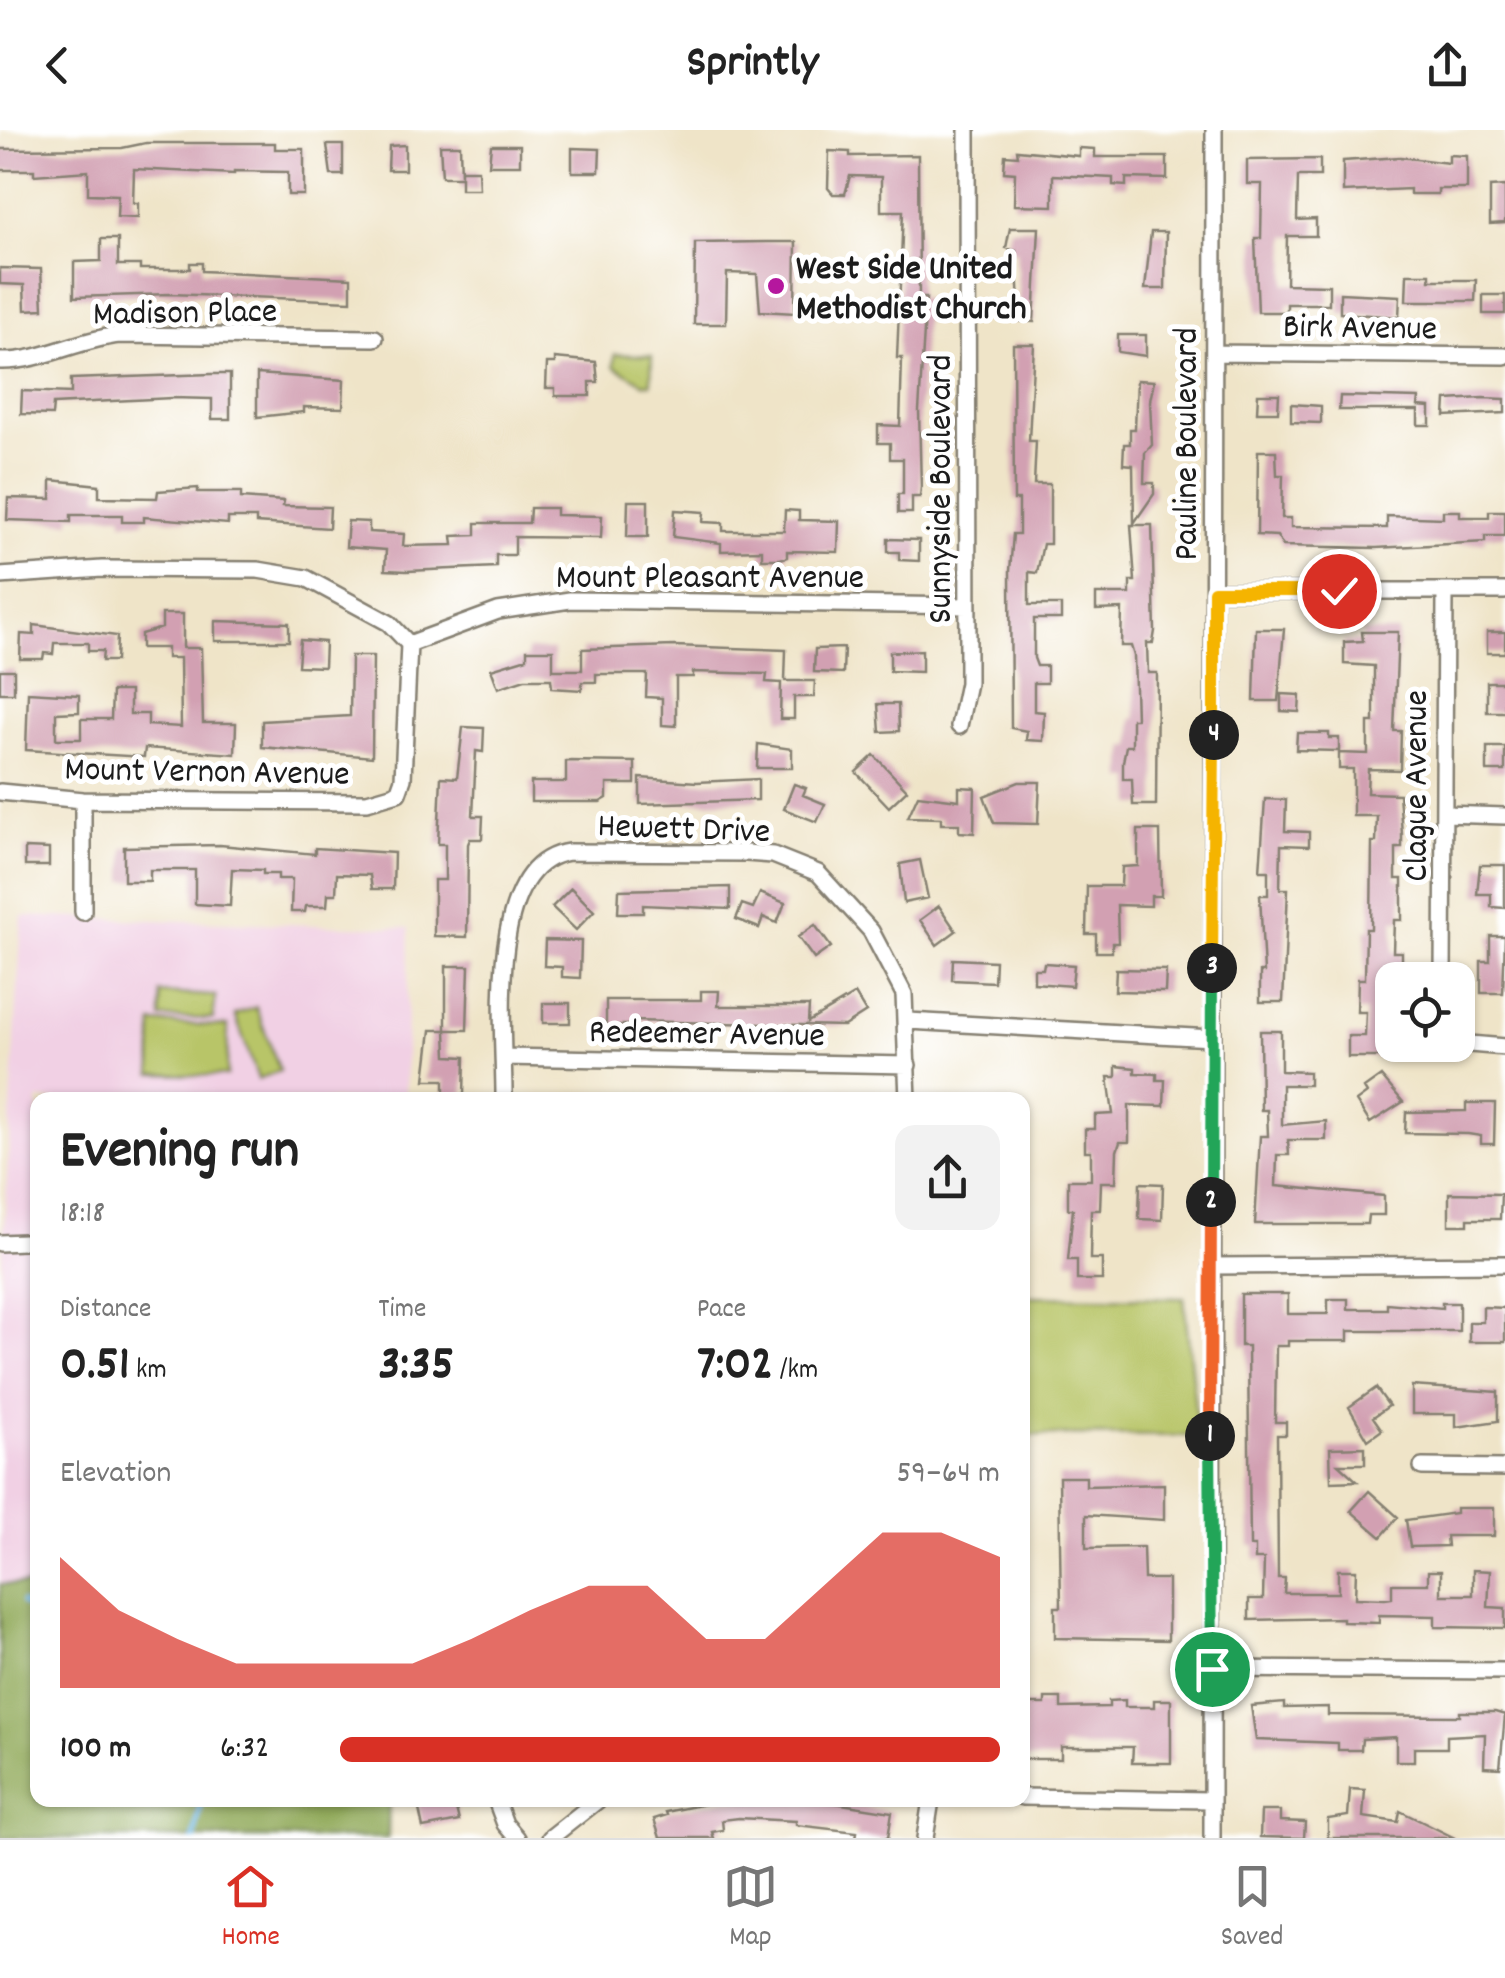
<!DOCTYPE html>
<meta charset="utf-8">
<style>
:root{--surface:#fff;--page:#f2f2f2;--text:#222;--muted:#767676;--line:#e0e0e0;--accent:#d93025}
body{margin:0;font-family:Dekko,sans-serif;background:var(--page);color:var(--text);height:100vh;display:flex;flex-direction:column;font-size:38px;white-space:nowrap}
*{box-sizing:border-box;margin:0}
p{font-size:32px;color:var(--muted)}
.icon{flex:none;width:55px;height:55px;fill:none;stroke:currentColor;stroke-width:2;stroke-linecap:round;stroke-linejoin:round}
.map{position:relative;flex:1;overflow:hidden}
.drawer{position:absolute;left:30px;top:962px;width:1000px;height:715px;display:flex;flex-direction:column;background:var(--surface);border-radius:20px;box-shadow:0 2px 8px #0004}
.drawer>*{flex:none}
.buttons{position:absolute;left:1375px;top:832px;display:grid;gap:20px}
.buttons a{display:grid;place-items:center;width:100px;height:100px;border-radius:20px;background:var(--surface);box-shadow:0 2px 8px #0004;font-size:50px}
.pin{position:absolute;display:grid;place-items:center;width:85px;height:85px;color:#fff;margin:-42px;border:5px solid #fff;border-radius:50%;box-shadow:0 2px 10px #0007}
.km{position:absolute;width:50px;height:50px;margin:-25px;border-radius:50%;background:#222;color:#fff;font-size:28px;line-height:50px;text-align:center}
.round{display:grid;place-items:center;flex:none;width:105px;height:105px;border-radius:20px;background:var(--page)}
.summary{display:flex;align-items:center;justify-content:space-between;height:170px;padding:0 30px}
h1{font-size:55px;font-weight:800;line-height:75px}
.figures{display:grid;grid-template-columns:repeat(3,1fr);gap:15px;height:170px;padding:10px 30px}
.figures div{display:grid;align-content:center}
.figures b{font-size:50px;font-weight:800}
.figures small{font-size:28px;font-weight:400}
.figures p{font-size:28px}
.chart{height:280px;padding:20px 30px}
.chart p{display:flex;justify-content:space-between}
.chart svg{width:100%;height:180px;margin-top:10px;fill:var(--accent);opacity:.7}
ul{padding:0 30px;list-style:none;font-size:32px}
li{display:grid;grid-template-columns:160px 120px 1fr;align-items:center;height:75px}
li i{height:25px;border-radius:12px;background:var(--accent)}
header{display:flex;justify-content:space-between;align-items:center;height:130px;padding:0 30px;background:var(--surface);font-size:45px;font-weight:800}
.tabs{display:flex;justify-content:space-around;align-items:center;height:140px;border-top:2px solid var(--line);background:var(--surface);font-size:28px;color:var(--muted)}
.tabs a{display:grid;justify-items:center;gap:5px}
.tabs .selected{color:var(--accent)}
.map>svg:first-child{display:block}
.built{fill:#f1d0e4}
.green{fill:#b8c567;stroke:#6a7042;stroke-width:2.5}
.forest{fill:#92aa5c;stroke:#57633c;stroke-width:2.5}
.lines{fill:none;stroke-linecap:round;stroke-linejoin:round}
.stream{stroke:#76bfef;stroke-width:5}
.building{fill:#d2a0b2}
.minor-casing{stroke:#868072;stroke-width:20}
.minor{stroke:#fff;stroke-width:15}
.split-1-casing{stroke:#fff;stroke-width:20}
.split-2-casing{stroke:#fff;stroke-width:20}
.split-3-casing{stroke:#fff;stroke-width:20}
.split-4-casing{stroke:#fff;stroke-width:20}
.split-5-casing{stroke:#fff;stroke-width:20}
.split-1{stroke:#22a559;stroke-width:12}
.split-2{stroke:#f0652b;stroke-width:12}
.split-3{stroke:#22a559;stroke-width:12}
.split-4{stroke:#f5b400;stroke-width:12}
.split-5{stroke:#f5b400;stroke-width:12}
.poi-dot{fill:#b5179e;stroke:#fff;stroke-width:4}
.labels{text-anchor:middle;stroke-width:10;stroke-linejoin:round;paint-order:stroke}
.poi-label{font-size:35px;font-weight:bold;fill:#1c1c1c;stroke:#fff;text-anchor:start}
.street-label{font-size:35px;fill:#1c1c1c;stroke:#fff}
</style>
<header><svg class="icon" aria-label="back" viewBox="0 0 24 24"><path d="M15 5l-7 7 7 7"/></svg>Sprintly<svg class="icon" aria-label="share" viewBox="0 0 24 24"><path d="M12 15V3M7 8l5-5 5 5M5 13v7h14v-7"/></svg></header>
<div class="map">
<svg width="1505" height="1708" viewBox="0 0 1505 1708">
<rect width="100%" height="100%" fill="#fff"/>
<filter id="ink" filterUnits="userSpaceOnUse"><feTurbulence type="fractalNoise" baseFrequency=".01" numOctaves="2"/><feDisplacementMap in="SourceGraphic" scale="20" xChannelSelector="R" yChannelSelector="G"/><feConvolveMatrix kernelMatrix="1 2 1 2 8 2 1 2 1" color-interpolation-filters="sRGB"/></filter>
<filter id="wash" filterUnits="userSpaceOnUse"><feTurbulence type="fractalNoise" baseFrequency=".0048" numOctaves="4" result="noise"/><feDisplacementMap in="SourceGraphic" scale="40" xChannelSelector="R" yChannelSelector="G"/><feGaussianBlur stdDeviation="2.25" result="paint"/><feColorMatrix in="noise" values="0 0 0 0 0 0 0 0 0 0 0 0 0 0 0 0 0 1.4 0 .05"/><feComposite in="paint" operator="in"/></filter>
<g filter="url(#wash)">
<rect width="100%" height="100%" fill="#efe4c8"/>
<!-- built -->
<path class="built" d="M22,786l387,12 -4,172h-367l-1,485 -37,-1v-287z"/>
<!-- green -->
<path class="green" d="M615,224l37,2 -1,28 -8,-1 -29,-17z
M160,863l56,3 -3,23 -52,-1z
M256,877l24,64 -22,8 -23,-64z
M153,893l75,3 -1,50 -75,-2z
M1023,1166l161,2 14,138 -175,-1z"/>
<!-- forest -->
<path class="forest" d="M0,1454l37,1 1,215h351l-1,38h-388z"/>
<g class="lines">
<!-- stream -->
<path class="stream" d="M22,1473l16,11
M194,1708l7,-33 -4,-5"/>
</g>
<g id="blocks">
<!-- building -->
<path class="building" d="M146,13h129v6h29v46h-16v-23l-54,-1v3l-100,-5 -1,34h5v15l-21,-1 1,-22 -30,-1v-23l-54,4v-5h-34v-21l122,-1z
M327,15h16v30h-12z
M405,15v25h-17l1,-24z
M440,15h20l1,32h-19z
M491,15h29v20h-31z
M572,18l28,1 -1,23h-27z
M1079,18l16,1v8h72v22l-41,-1v8l-13,-1v-7l-60,-3v31l-39,-1 1,-32 -11,-1 1,-17 13,1 -1,-6 62,6z
M829,21l21,1v4l68,-1 1,143h7l-7,113 2,76 -1,10h-8v16h-14v-19h5v-35h-13v-16h-12v-18l22,1 2,-68h-5l6,-147h-22v-34l-31,-1 -5,18h-12l-5,-6z
M1449,25l18,1v33h-29v5h-28v-5l-67,3v-31l57,-4 49,6z
M1320,29v17h-22l-1,44 19,-1v17h-29l-1,48 43,1v19h-42v8h-29l-3,-74h6l1,-54h-15v-24z
M461,40h17l1,19h-18z
M1505,56v37l-15,1v-37z
M1010,98h29l-5,94 -21,-1 -3,-5v-13h9l-3,-52 -10,-3z
M1151,102h15l-1,57h-20z
M101,109h17v26h22v4h50v-6h12v8l149,7v23l-181,-7 -96,3v-35l27,-1z
M767,112h29l-1,71 -35,-2 -3,-37 -30,-1 -1,51h-32l1,-81z
M0,138l41,1 2,40 -18,1 -1,-25 -24,-1z
M1407,144h23v6h46l-1,21h-69z
M1340,163l60,3 -1,21 -59,-4z
M1483,165h22v19h-22z
M1118,205h28v21l-28,-4z
M1013,214h21l-5,97h7l-2,43h16v60h-7l-6,29 -8,-1v33h32v14h-27v39l3,8h10v17h-13v28l10,1 -1,29 -17,-1 1,-9 -16,-3 -1,-157 3,-37h6v-34h-5z
M555,228l41,4 2,20h-8v14h-35v-8h-9l1,-25h8z
M212,244h18v45h-18v-20l-40,-1 -119,6 -1,11 -31,-1 1,-23 49,2v-14z
M257,244l87,6 -1,28 -39,-1v5l-47,5z
M1137,250l17,1 -4,20 2,44 -7,8 -1,30h10v11l-20,29 -1,-58 -10,-1 1,-20h6v-15h5z
M1258,264h21l-1,18h-21z
M1340,266l79,2 -1,8 12,1v18h-12v-15h-79z
M1483,268l22,1v14l-60,3 1,-16z
M1291,274l30,2v17l-30,-1z
M1258,321h18l1,24h6l-1,43h9v9l96,1v-12l56,2v-7h17v6h29v-6h16v25h-20v6l-109,6 -93,-2 -6,-10 -20,-1z
M51,350l48,5v12l58,1 1,-7 40,-3v4h43v6l43,3 -1,5 47,1 -1,21 -73,-5v-5h-28v6l-84,-7v5h-22v-7h-51v7l-64,-2 1,-22 43,1z
M628,371h20v36h-21z
M530,378h26v7l46,1 -1,22 -86,-1v18h-19v12l-89,4 -22,-1 1,-20 -40,-3 2,-26 21,1v10l35,2 -1,12 50,-1 -1,-9 24,-1v-12h53z
M675,380l29,2 -1,10 20,1v8h61l1,-21 14,1v9l40,1 -1,31 -51,-1v6l-7,2h-18v-9l-41,1v-8l-48,-6z
M1131,395h21l3,106 -2,12h-6l1,30h9l-1,132h-23l-1,-26h-9v-17l3,-16h6v-27h4l-2,-63 -3,-10h-10l1,-37 -26,1v-16h34v-13h5z
M888,409l31,1v21l-20,-1v-8h-11z
M162,484h21v34h18l2,75h33l-1,31 -90,-6 -1,9 -118,-7 2,-58 51,3v17l-23,1v26h25v-20h30l1,-28h18v23h18v11l33,2 -1,-69h-13v-10h-26v-14l21,-6z
M215,491l74,2v18h-74z
M34,495l83,11 -1,25h-14l1,-10h-15v-8h-34l-1,11 -9,-1 -1,6h-23l1,-25 13,1z
M1256,499h28l-6,72h-24z
M1362,502h36l-4,99h7l-1,39 -32,-1 -1,24 32,1 3,40v14h-6v31h6v41h-8l-1,32h9v15h-6l-4,32h-14v27h6l-3,31h-33v-21h17l1,-24h-9l1,-33h7l1,-50h5l1,-87h4l1,-26h-24v-47h-14v-16l29,1v-32h6v-56l-30,-2v-22l19,-1z
M1487,502h18v21h-18z
M300,510l25,2 -1,25 -26,-1z
M674,516l112,4 -1,31h30l-1,16h-20v22h-14l1,-36 -15,-1 1,-8 -74,-2v5h-17v49l-14,-1v-27l-16,-1 1,-23h-51v8h-14v8l-30,-2 -1,-9h-26l-27,9 -7,-19 36,-11v-8h26v20h29v-21z
M844,518l-1,25 -29,-1 1,-23z
M922,520v22l-32,-1v-19z
M351,526h22l-1,101 -110,-10v-26l88,-5z
M0,540h14v23h-14z
M1487,552h18v30h-18z
M1281,564l19,1 -1,17 -18,-1z
M878,574h20l1,27 -19,1z
M463,597l21,1 -1,24 -7,-1 -3,65h10l-1,23h-12l-2,5 -1,93 -33,-1v-56h11v-36h-7l3,-67 16,1z
M1297,603h32v5h10v13l-43,-1z
M758,614l34,5v19h-35z
M1487,617h18v24h-18z
M874,625l33,35 -18,17 -33,-35z
M566,631l69,1v22h-28v14l-7,4h-69v-20h35z
M640,648l57,4 61,-3v21l-118,4z
M1019,652h21l-2,42 -44,-1 -10,-27z
M794,654l12,4 -3,7 22,9 -8,18 -33,-13z
M959,657l16,1 -1,45 -15,-1v-8h-18v-6l-33,-1 10,-22 41,5z
M1265,669l21,1 -1,31 24,1v14l-28,-1 -1,44h8l-5,113h-23v-30h4l-4,-77h8v-24h-8z
M1138,700h22l1,66h-10v10l-34,-1 1,38h-6v9h-16v-18h-10l1,-48h34l1,-19 16,-1z
M220,715l95,9v-6l79,5 -1,36h-21l-2,-14 -33,-1 -1,20h-8l-1,12h-21l-1,6h-14l1,-33h-14v-5h-15v-4l-31,-1 -2,37 -35,-2v-34h-45v11h-26v-34z
M25,718l24,1v17h-24z
M920,730l8,38 -24,5 -4,-39z
M1480,735h25v43l-14,-1v-13h-14z
M730,757v22l-87,-4v8h-25l1,-23z
M571,758l23,23 -18,19 -24,-23z
M760,763l25,10 -8,20 -14,-6 -4,11 -23,-9 6,-15 11,4z
M939,776l17,25 -19,14 -17,-25z
M815,795l16,22 -17,12 -16,-22z
M1490,806h15l-2,57h-22v-32h9z
M545,810l36,1 -1,37 -18,-1v-10l-18,-1z
M953,829l42,2 -1,21 -42,-2z
M1044,833l30,2 -2,21 -38,-3v-14h9z
M446,836h23l-2,64h-21z
M1116,839l50,1 -1,22 -50,-1z
M701,861h18l-1,15h91l-1,16 47,-28 11,18 -22,14 -211,-5v4h-27v-25h95z
M543,873h27v20h-27z
M431,900h15l1,26 18,1 -1,38h-20v-15h-19z
M1260,901h21v40l28,1v13h-27v40l44,-4v19h-38l1,15h-12l-1,31 108,10v19h-16l-1,9h-112l5,-88h8l-1,-26h-6z
M1116,936l19,2v5l22,1v6h8l-1,26 -35,-1v37h-9l-3,9 -1,31h-15l-1,28h-9l-1,49h12v21h-25v-20h-9l5,-51h-5v-29h23v-29h-6v-22h10v-14l18,-1 -5,-37h8z
M1381,946l22,26 -33,21 -14,-22 11,-8 -3,-5z
M1466,973h29l-1,41h-13v-8l-13,-2 -63,-1 1,-21 60,-1z
M1140,1053l23,1 -1,36 -23,-1z
M1449,1063l52,1 -1,25h-32v6h-19z
M1241,1164h47v20h40v-15h20v10h39v-6l55,5v-5h17v28h-111v10h-60v5h-12l-1,76h11v13h-9l1,143h7l-1,15h54v-23h18l-1,28 30,1 7,-1v-14h36v-13h13v24h32v-25l17,1 -2,36 17,1v20l-70,-1v-11l-56,-1v8l-36,-1v-4l-94,2v-21h14l1,-40h-9v-13h-5l-2,-200h-7z
M1483,1177l22,1v34h-36v-20h14z
M1412,1256l86,6v29l-42,6v-13h-44z
M1376,1258l13,18 -16,11 9,13 -14,10 -19,-33z
M1365,1317v17h-27l19,17 -26,1 -1,-34z
M1059,1347h27v9l78,-2v36l-78,-5v33l57,-1 1,32h24v61l-113,-2v-31h6z
M1369,1361l29,26 -17,20 -30,-26z
M1456,1378h38v28h-48l1,10 -37,1 -4,-27 50,-7z
M1045,1568h16v10l48,-1v-6l16,-1v7h29v-7h17v63h-39l1,-16h-72v12h-38v-55h22z
M1284,1573v5l44,-1v8l132,1v-4h35l10,3 -5,53 -16,-1 1,-33 -38,2v12h-33v13h-18v-24l-34,2 -1,11h-23v-7l-82,-3 -5,-34z
M1350,1659l15,1 -2,27 35,5 2,-11 55,27h-127v-19l20,-3z
M417,1670h37l5,21 -36,7z
M725,1670l110,3 57,9 -4,26h-32l1,-6 -61,-7v-4l-57,-3 -17,2 1,10 -11,2 2,6h-54l-6,-19 13,-4 -1,-3z
M1261,1681h19v10l25,1 -1,16 -44,-1z"/>
</g>
</g>
<g filter="url(#ink)">
<use href="#blocks" fill-opacity="0" stroke="#868072" stroke-width="2.5"/>
<g class="lines">
<defs>
<path id="minor" d="M1214,223l291,3
M0,231c42,1 78,-22 120,-26l255,3
M0,446l102,-7 156,1 48,8 83,45 20,21
M1214,461h291
M409,514l89,-33 72,-11 398,6
M959,596l9,-43 -1,-553
M0,662l83,8 284,2 31,-9 5,-14 6,-135
M1444,684l61,2
M83,782v-112
M1443,850l2,-389
M908,891l304,17
M1458,913l47,4
M504,927l404,8
M504,970c1,-65 -21,-236 65,-248l177,1 27,2 45,18 53,58 33,63 4,106
M0,1113l24,-1
M1211,1136l294,-2
M1422,1337l83,1
M1212,1539l293,2
M1022,1667l188,3
M496,1670l9,24 12,14
M550,1708l48,-38
M925,1708l6,-38
M1212,1708l2,-1708"/>
</defs>
<!-- minor casing -->
<use href="#minor" class="minor-casing"/>
<!-- minor -->
<use href="#minor" class="minor"/>
</g>
</g>
<g class="lines" filter="url(#ink)">
<defs>
<path id="split-1" d="M1210,1306l2,233"/>
<path id="split-2" d="M1210,1306l1,-234"/>
<path id="split-3" d="M1211,1072l1,-234"/>
<path id="split-4" d="M1212,838l2,-233"/>
<path id="split-5" d="M1214,605v-144h125"/>
</defs>
<!-- split-1 casing -->
<use href="#split-1" class="split-1-casing"/>
<!-- split-2 casing -->
<use href="#split-2" class="split-2-casing"/>
<!-- split-3 casing -->
<use href="#split-3" class="split-3-casing"/>
<!-- split-4 casing -->
<use href="#split-4" class="split-4-casing"/>
<!-- split-5 casing -->
<use href="#split-5" class="split-5-casing"/>
<!-- split-1 -->
<use href="#split-1" class="split-1"/>
<!-- split-2 -->
<use href="#split-2" class="split-2"/>
<!-- split-3 -->
<use href="#split-3" class="split-3"/>
<!-- split-4 -->
<use href="#split-4" class="split-4"/>
<!-- split-5 -->
<use href="#split-5" class="split-5"/>
</g>
<!-- markers -->
<circle class="poi-dot" cx="776" cy="156" r="10"/>
<g class="labels">
<!-- poi labels -->
<g class="poi-label">
<text x="796" y="148">West Side United<tspan x="796" dy="40">Methodist Church</tspan></text>
</g>
<!-- street labels -->
<g class="street-label">
<text transform="translate(185 180) rotate(-1)" y="12">Madison Place</text>
<text transform="translate(1360 195) rotate(1)" y="12">Birk Avenue</text>
<text transform="translate(1184 314) rotate(-90)" y="12">Pauline Boulevard</text>
<text transform="translate(938 359) rotate(-90)" y="12">Sunnyside Boulevard</text>
<text x="710" y="457">Mount Pleasant Avenue</text>
<text transform="translate(207 639) rotate(1)" y="12">Mount Vernon Avenue</text>
<text transform="translate(1414 656) rotate(-90)" y="12">Clague Avenue</text>
<text transform="translate(684 696) rotate(2)" y="12">Hewett Drive</text>
<text transform="translate(707 901) rotate(1)" y="12">Redeemer Avenue</text>
</g>
</g>
</svg>
<div class="buttons">
<a><svg class="icon" aria-label="locate" viewBox="0 0 24 24"><circle cx="12" cy="12" r="6"/><path d="M12 2v4M12 18v4M2 12h4M18 12h4"/></svg></a>
</div>
<div class="pin" style="left:1212px;top:1539px;background:#1e9e55"><svg class="icon" aria-label="arrive" viewBox="0 0 24 24"><path d="M6 21V4h12l-3 4 3 4H6"/></svg></div>
<div class="pin" style="left:1339px;top:461px;background:#d93025"><svg class="icon" aria-label="check" viewBox="0 0 24 24"><path d="M5 12l5 5 9-10"/></svg></div>
<b class="km" style="left:1210px;top:1306px">1</b>
<b class="km" style="left:1211px;top:1072px">2</b>
<b class="km" style="left:1212px;top:838px">3</b>
<b class="km" style="left:1214px;top:605px">4</b>
<section class="drawer">
<div class="summary"><div><h1>Evening run</h1><p>18:18</p></div><a class="round"><svg class="icon" aria-label="share" viewBox="0 0 24 24"><path d="M12 15V3M7 8l5-5 5 5M5 13v7h14v-7"/></svg></a></div>
<div class="figures">
<div><p>Distance</p><b>0.51<small> km</small></b></div>
<div><p>Time</p><b>3:35</b></div>
<div><p>Pace</p><b>7:02<small> /km</small></b></div>
</div>
<div class="chart"><p><span>Elevation</span>59–64 m</p>
<svg viewBox="0 0 160 44" preserveAspectRatio="none"><path d="M0 44V12L10 25L20 32L30 38L40 38L50 38L60 38L70 32L80 25L90 19L100 19L110 32L120 32L130 19L140 6L150 6L160 12V44z"/></svg>
</div>
<ul>
<li><b>100 m</b>6:32<i style="width:100%"></i></li>
</ul>
</section>
</div>
<nav class="tabs">
<a class="selected"><svg class="icon" aria-label="home" viewBox="0 0 24 24"><path d="M3 11l9-7 9 7M6 9v11h12V9"/></svg>Home</a>
<a><svg class="icon" aria-label="map" viewBox="0 0 24 24"><path d="M3 6l6-2 6 2 6-2v14l-6 2-6-2-6 2zM9 4v14M15 6v14"/></svg>Map</a>
<a><svg class="icon" aria-label="saved" viewBox="0 0 24 24"><path d="M7 4h10v16l-5-4-5 4z"/></svg>Saved</a>
</nav>
